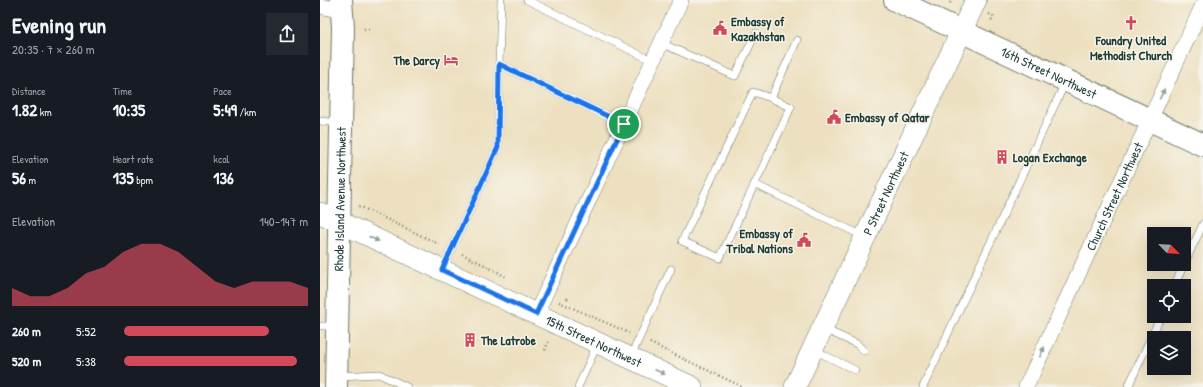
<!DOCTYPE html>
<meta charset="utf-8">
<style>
:root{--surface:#171b24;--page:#242831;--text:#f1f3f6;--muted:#9ea1a6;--accent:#d1495b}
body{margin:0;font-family:"Patrick Hand",sans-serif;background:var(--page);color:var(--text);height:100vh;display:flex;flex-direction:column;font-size:15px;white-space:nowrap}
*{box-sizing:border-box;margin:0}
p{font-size:13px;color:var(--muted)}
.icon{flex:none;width:22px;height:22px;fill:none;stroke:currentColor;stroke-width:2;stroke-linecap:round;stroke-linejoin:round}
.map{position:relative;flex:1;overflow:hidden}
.details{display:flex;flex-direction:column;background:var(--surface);width:320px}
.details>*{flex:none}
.needle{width:26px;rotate:115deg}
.controls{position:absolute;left:827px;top:227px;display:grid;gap:8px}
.controls a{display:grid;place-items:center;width:44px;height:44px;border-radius:0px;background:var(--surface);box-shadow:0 4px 16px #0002;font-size:20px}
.pin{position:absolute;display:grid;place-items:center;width:34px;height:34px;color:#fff;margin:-17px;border:2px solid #fff;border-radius:50%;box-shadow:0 1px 4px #0007}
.round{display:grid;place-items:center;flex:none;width:42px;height:42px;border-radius:0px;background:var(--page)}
.head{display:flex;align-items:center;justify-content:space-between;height:68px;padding:0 12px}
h1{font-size:22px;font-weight:800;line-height:30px}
.metrics{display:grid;grid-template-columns:repeat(3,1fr);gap:6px;height:68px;padding:4px 12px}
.metrics div{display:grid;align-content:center}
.metrics b{font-size:17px;font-weight:800}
.metrics small{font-size:11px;font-weight:400}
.metrics p{font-size:11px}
.chart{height:112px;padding:8px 12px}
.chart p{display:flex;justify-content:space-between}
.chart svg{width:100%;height:72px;margin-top:4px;fill:var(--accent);opacity:.7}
ul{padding:0 12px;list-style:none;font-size:13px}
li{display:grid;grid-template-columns:64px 48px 1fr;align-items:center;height:30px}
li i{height:10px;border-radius:5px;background:var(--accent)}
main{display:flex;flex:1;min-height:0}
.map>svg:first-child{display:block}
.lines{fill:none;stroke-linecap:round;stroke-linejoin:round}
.lane-casing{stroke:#677665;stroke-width:8}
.street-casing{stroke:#677665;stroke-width:16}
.secondary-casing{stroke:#677665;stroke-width:22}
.primary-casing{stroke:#677665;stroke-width:24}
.path{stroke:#677665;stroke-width:2.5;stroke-dasharray:1 3;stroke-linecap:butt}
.lane{stroke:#fff;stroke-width:7}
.street{stroke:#fff;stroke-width:15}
.secondary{stroke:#fff;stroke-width:21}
.primary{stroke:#fff;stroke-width:22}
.oneway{fill:#8f9e9a}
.route-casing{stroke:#fff;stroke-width:8}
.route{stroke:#1a73e8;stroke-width:5}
.labels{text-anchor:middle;stroke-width:3;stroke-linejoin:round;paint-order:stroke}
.poi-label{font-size:13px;font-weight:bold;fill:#1f3d34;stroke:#f7f3e8;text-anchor:start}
.street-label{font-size:13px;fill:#1f3d34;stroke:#f7f3e8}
</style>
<main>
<section class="details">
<div class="head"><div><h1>Evening run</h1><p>20:35 · 7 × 260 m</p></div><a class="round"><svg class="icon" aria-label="share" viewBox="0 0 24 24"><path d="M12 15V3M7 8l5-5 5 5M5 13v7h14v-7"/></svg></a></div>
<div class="metrics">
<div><p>Distance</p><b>1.82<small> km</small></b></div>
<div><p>Time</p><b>10:35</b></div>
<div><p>Pace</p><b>5:49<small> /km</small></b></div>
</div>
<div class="metrics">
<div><p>Elevation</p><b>56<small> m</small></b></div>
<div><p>Heart rate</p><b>135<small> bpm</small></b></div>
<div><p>kcal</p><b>136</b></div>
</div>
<div class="chart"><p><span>Elevation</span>140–147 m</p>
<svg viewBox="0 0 160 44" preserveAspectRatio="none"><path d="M0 44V33L10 38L20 38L30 33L40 24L50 20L60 11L70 6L80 6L90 11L100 20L110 29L120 33L130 29L140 29L150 29L160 33V44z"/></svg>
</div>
<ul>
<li><b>260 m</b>5:52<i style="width:79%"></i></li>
<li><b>520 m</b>5:38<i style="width:94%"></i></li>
</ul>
</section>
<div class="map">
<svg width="883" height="387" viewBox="0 0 883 387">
<rect width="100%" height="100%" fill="#f7f3e8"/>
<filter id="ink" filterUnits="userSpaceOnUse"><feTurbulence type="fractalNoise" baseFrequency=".025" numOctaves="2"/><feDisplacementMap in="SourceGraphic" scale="8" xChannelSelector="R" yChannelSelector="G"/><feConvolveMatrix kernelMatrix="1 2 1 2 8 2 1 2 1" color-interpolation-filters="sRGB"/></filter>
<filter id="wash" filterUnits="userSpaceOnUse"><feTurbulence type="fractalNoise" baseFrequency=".012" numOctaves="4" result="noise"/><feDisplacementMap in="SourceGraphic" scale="16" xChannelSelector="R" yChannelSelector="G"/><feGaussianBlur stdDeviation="0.9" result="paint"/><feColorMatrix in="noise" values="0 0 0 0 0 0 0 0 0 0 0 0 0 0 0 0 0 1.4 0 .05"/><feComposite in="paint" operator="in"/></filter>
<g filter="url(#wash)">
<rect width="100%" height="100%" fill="#ede0c0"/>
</g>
<g filter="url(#ink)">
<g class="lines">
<defs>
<path id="lane" d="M207,0l126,61
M341,43l74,33 21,-43
M179,64l125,60
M451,98l-18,-6 -71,149 38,17 71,-151 -20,-9 26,-58
M0,121l20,2
M434,184l109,52
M123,268l55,-121 1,-83 2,-64
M854,286l29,-62
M0,326h16
M504,329l33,15 7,7
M494,350l41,20
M311,356l40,-87
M19,376l40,-2 28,13
M258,387l19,-42
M603,387l142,-304
M808,387l33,-71"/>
<g id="street">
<path d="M0,6l22,5"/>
<path d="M216,314l145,-314"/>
<path id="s1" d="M706,387l177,-382"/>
</g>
<g id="secondary">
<path id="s2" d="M0,213l372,174"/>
<path id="s3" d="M475,387l181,-387"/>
</g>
<g id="primary">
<path id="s4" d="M575,0l308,145"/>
<path id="s5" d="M16,387l7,-360 -2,-27"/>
</g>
</defs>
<!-- lane casing -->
<use href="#lane" class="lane-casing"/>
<!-- street casing -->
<use href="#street" class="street-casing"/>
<!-- secondary casing -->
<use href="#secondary" class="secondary-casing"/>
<!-- primary casing -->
<use href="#primary" class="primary-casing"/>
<!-- path -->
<path class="path" d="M630,3l2,-3
M669,14l4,2 -2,6
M44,29h6
M39,206l82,39
M142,254l34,17 11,7
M247,299l1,-2
M239,302l70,31
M330,343l93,44
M225,350l4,-10"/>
<!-- lane -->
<use href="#lane" class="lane"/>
<!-- street -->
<use href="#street" class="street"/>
<!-- secondary -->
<use href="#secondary" class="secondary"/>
<!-- primary -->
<use href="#primary" class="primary"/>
</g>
<!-- one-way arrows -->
<defs><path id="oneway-solid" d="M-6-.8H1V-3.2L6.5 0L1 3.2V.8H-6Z"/></defs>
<g class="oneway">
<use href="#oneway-solid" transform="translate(842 94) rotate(-65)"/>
<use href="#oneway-solid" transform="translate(54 239) rotate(25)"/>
<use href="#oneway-solid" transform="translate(722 352) rotate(-65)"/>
<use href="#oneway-solid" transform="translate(340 372) rotate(25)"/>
</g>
</g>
<g class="lines" filter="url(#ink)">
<defs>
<path id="route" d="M179,64l125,60 -88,190 -94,-44 56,-123z"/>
</defs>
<!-- route casing -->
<use href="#route" class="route-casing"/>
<!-- route -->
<use href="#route" class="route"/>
</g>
<!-- icons -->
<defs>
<symbol id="church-bare" viewBox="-9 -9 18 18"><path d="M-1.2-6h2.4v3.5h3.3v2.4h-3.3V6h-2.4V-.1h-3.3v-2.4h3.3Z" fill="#d1495b" stroke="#f7f3e8" stroke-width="2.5" paint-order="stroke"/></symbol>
<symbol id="civic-bare" viewBox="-9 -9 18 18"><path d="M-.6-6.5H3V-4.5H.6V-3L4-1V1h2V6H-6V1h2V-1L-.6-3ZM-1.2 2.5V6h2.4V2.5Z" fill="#d1495b" stroke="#f7f3e8" stroke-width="2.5" paint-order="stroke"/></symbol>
<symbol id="hotel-bare" viewBox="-9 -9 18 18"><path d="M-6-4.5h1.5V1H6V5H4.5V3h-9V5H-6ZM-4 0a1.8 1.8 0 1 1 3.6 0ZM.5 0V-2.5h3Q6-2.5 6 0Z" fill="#d1495b" stroke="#f7f3e8" stroke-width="2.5" paint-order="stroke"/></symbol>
<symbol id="building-bare" viewBox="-9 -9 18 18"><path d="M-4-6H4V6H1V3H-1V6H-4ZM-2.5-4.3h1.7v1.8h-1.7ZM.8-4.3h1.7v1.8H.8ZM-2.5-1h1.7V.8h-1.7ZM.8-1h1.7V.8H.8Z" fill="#d1495b" stroke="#f7f3e8" stroke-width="2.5" paint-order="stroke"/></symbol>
</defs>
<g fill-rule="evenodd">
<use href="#church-bare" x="801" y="13" width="20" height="20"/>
<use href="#civic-bare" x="390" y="18" width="20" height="20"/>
<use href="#hotel-bare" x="121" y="50" width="20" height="20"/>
<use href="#civic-bare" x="504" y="107" width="20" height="20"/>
<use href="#building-bare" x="672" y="147" width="20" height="20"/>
<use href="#civic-bare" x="474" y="230" width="20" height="20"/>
<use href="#building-bare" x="140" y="330" width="20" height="20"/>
</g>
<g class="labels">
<!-- poi labels -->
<g class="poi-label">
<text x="411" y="26">Embassy of<tspan x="411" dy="15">Kazakhstan</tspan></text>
<text x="811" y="45" text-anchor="middle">Foundry United<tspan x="811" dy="15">Methodist Church</tspan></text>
<text x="120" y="65" text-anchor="end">The Darcy</text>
<text x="525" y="122">Embassy of Qatar</text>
<text x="693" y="162">Logan Exchange</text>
<text x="473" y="238" text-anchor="end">Embassy of<tspan x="473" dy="15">Tribal Nations</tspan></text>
<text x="161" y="345">The Latrobe</text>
</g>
<!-- street labels -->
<g class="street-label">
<text dy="5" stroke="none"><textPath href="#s4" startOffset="170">16th Street Northwest</textPath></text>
<text dy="5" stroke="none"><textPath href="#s3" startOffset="214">P Street Northwest</textPath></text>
<text dy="5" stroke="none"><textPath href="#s1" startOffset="210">Church Street Northwest</textPath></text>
<text dy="5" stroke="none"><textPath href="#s5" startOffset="188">Rhode Island Avenue Northwest</textPath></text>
<text dy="5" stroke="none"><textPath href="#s2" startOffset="302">15th Street Northwest</textPath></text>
</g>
</g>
</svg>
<div class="controls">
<a><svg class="needle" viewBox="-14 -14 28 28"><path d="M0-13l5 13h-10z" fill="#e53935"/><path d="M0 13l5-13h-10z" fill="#9ea1a6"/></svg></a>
<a><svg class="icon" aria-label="locate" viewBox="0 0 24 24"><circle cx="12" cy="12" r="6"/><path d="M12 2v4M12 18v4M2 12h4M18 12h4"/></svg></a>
<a><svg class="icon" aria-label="layers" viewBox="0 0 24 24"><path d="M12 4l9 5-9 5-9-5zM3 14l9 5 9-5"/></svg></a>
</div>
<div class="pin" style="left:304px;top:124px;background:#1e9e55"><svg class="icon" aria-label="arrive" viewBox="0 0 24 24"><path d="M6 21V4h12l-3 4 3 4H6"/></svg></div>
</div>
</main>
